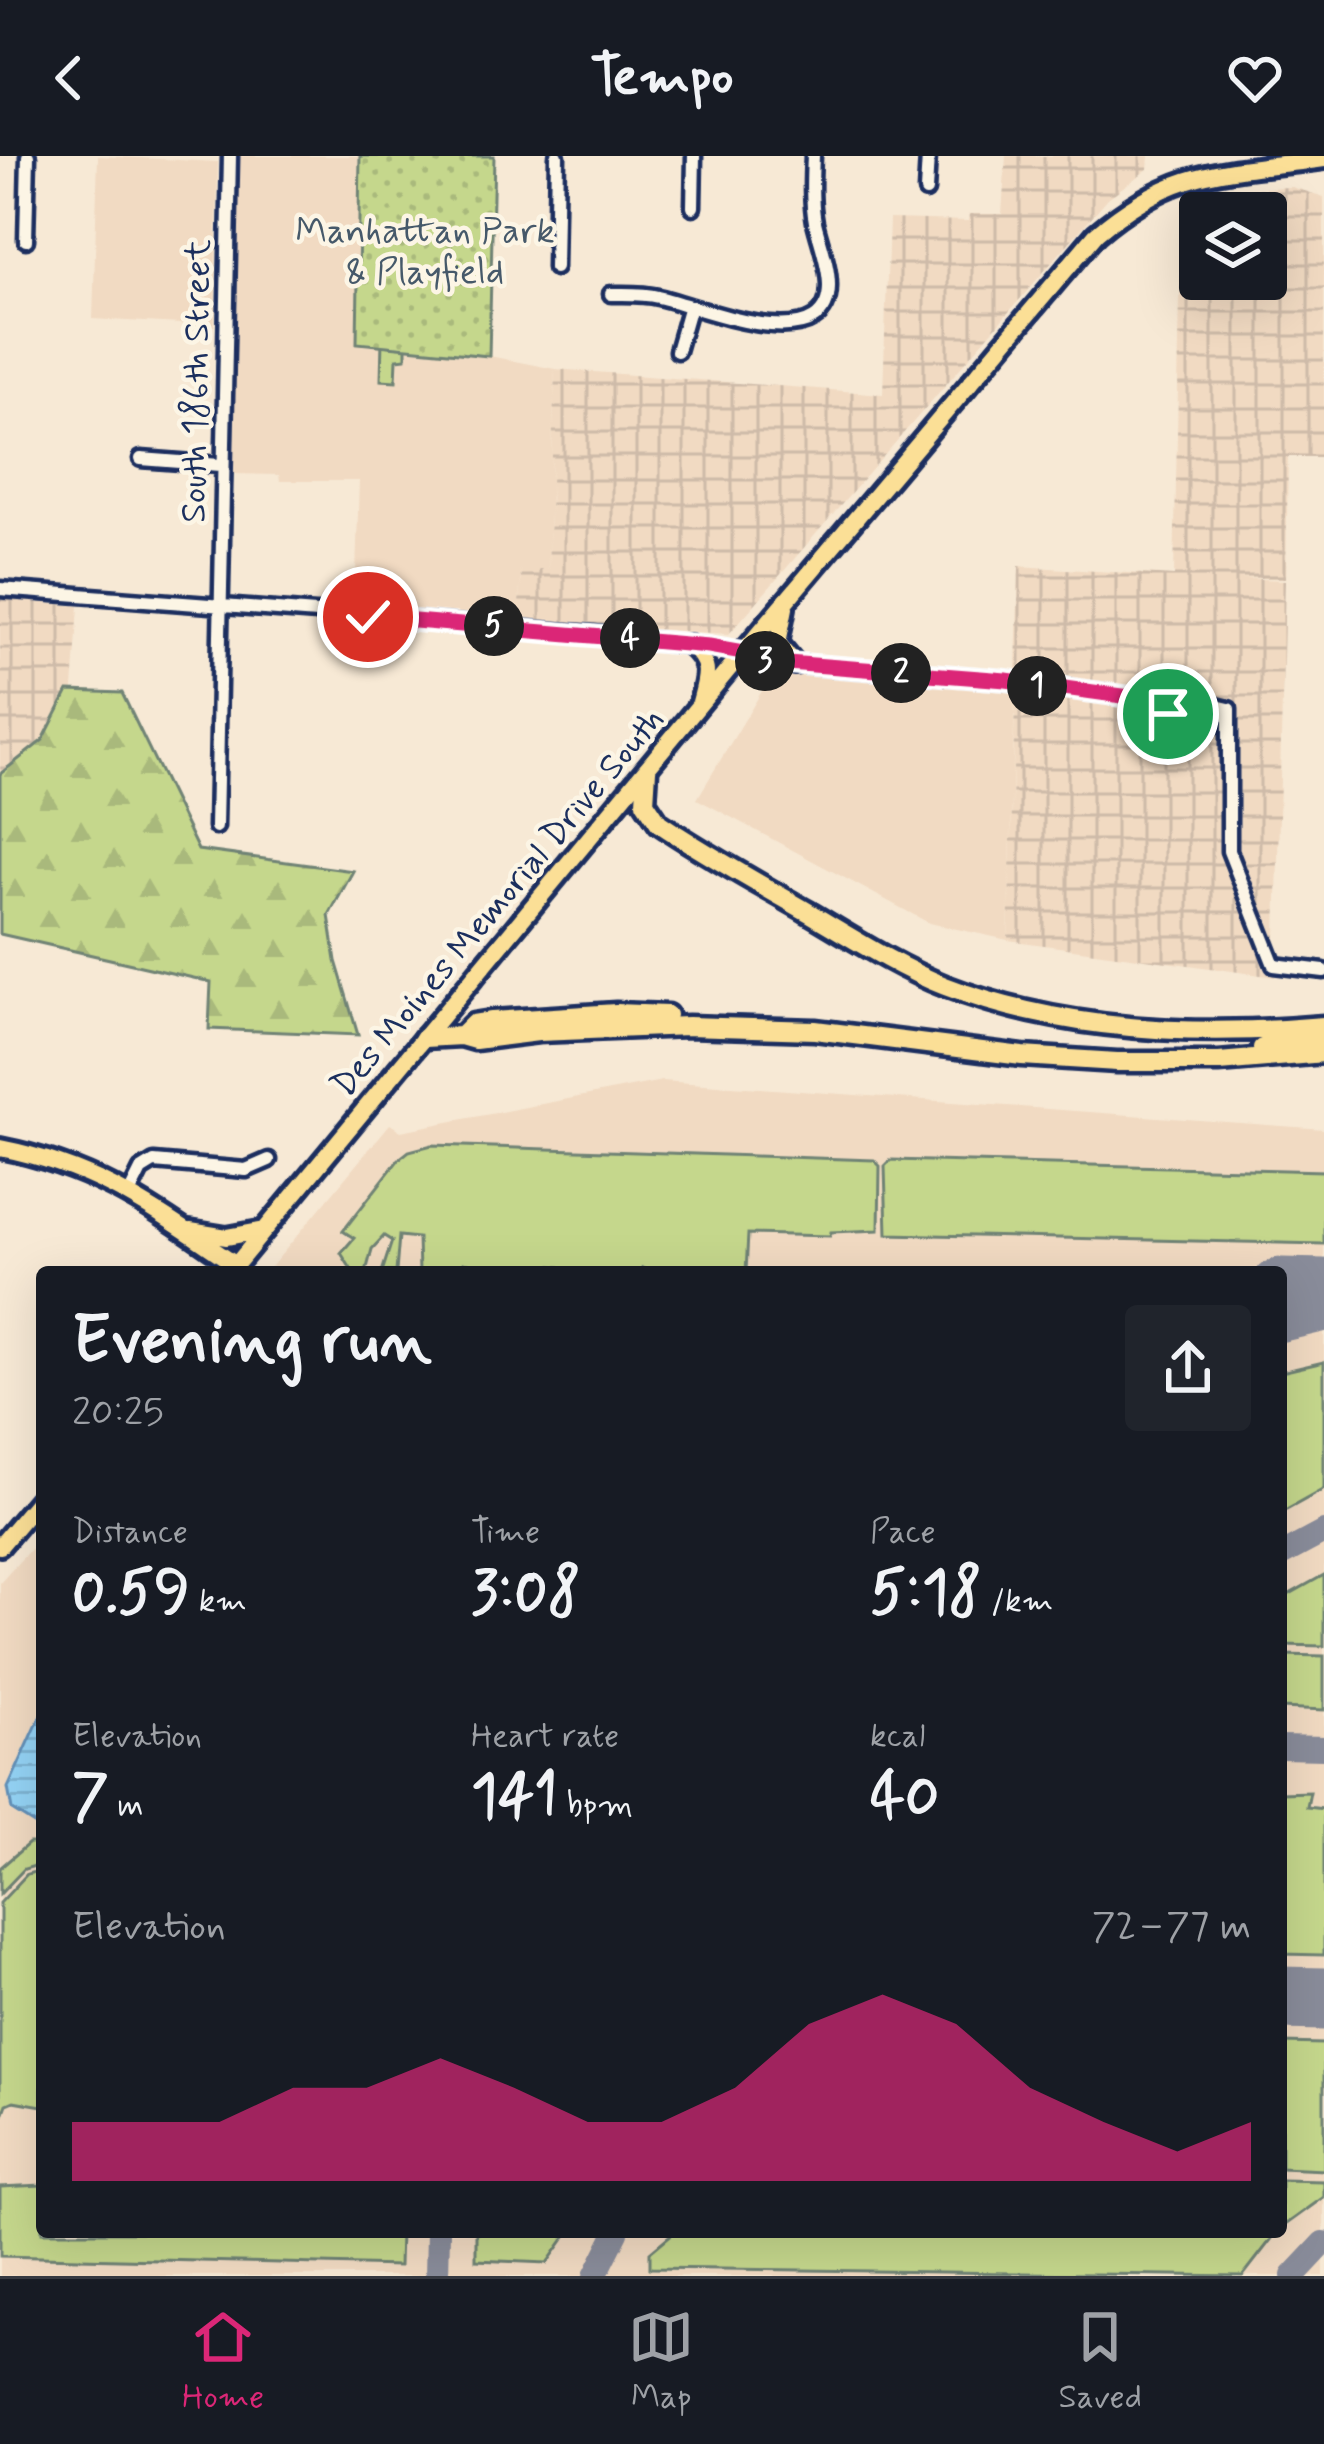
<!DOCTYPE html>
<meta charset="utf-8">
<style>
:root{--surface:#171b24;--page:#20242c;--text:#f1f3f6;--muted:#9ea1a6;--line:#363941;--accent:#db2777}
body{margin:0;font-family:Mynerve,sans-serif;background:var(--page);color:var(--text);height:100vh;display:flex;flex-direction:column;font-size:45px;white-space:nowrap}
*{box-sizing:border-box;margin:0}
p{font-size:39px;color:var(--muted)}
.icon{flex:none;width:66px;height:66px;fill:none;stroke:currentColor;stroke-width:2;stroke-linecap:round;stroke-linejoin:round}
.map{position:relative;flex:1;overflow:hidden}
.drawer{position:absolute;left:36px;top:1110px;width:1251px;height:972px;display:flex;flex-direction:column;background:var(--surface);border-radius:12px;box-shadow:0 12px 48px #0002}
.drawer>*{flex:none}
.tools{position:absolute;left:1179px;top:36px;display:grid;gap:24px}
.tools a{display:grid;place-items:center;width:108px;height:108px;border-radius:12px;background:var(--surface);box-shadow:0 12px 48px #0002;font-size:60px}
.pin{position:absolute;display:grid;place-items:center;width:102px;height:102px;color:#fff;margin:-51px;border:6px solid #fff;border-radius:50%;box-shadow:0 3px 12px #0007}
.km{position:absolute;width:60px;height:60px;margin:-30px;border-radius:50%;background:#222;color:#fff;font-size:33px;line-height:60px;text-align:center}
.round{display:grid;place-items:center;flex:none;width:126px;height:126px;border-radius:12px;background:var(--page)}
.overview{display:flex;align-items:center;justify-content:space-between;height:204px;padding:0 36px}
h1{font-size:66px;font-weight:700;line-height:90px}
.metrics{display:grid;grid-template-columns:repeat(3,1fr);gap:18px;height:204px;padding:12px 36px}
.metrics div{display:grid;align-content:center}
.metrics b{font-size:60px;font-weight:700}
.metrics small{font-size:33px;font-weight:400}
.metrics p{font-size:33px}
.chart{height:336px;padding:24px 36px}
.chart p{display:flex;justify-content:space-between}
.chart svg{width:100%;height:216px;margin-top:12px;fill:var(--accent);opacity:.7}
header{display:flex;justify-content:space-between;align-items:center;height:156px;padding:0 36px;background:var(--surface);font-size:54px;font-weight:700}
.tabs{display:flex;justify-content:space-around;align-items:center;height:168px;border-top:3px solid var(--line);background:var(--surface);font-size:33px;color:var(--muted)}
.tabs a{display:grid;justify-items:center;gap:6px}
.tabs .active{color:var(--accent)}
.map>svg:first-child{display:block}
.built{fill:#f1dac2}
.industrial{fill:url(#industrial-grid);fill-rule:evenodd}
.grass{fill:#c5d78c;stroke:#708375;stroke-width:3}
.forest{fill:url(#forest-firs);stroke:#708375;stroke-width:3}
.park{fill:url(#park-dots);stroke:#708375;stroke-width:3}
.water{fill:url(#water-rules);stroke:#6491b9;stroke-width:3}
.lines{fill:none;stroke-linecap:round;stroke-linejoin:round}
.taxiway{stroke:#898c9a;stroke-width:24}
.runway{stroke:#898c9a;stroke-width:63}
.minor-casing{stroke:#1b2f5e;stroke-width:21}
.major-casing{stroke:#1b2f5e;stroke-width:26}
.highway-casing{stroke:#1b2f5e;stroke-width:27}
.minor{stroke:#fcf5e5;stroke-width:12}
.major{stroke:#fbdf96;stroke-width:16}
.highway{stroke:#fbdf96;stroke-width:18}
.route-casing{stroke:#fff;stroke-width:24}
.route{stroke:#db2777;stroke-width:15}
.labels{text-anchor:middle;stroke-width:9;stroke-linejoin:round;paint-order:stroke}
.park-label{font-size:36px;fill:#46596a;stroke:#fcf5e5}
.street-label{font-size:36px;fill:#1b2f5e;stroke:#fcf5e5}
</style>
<header><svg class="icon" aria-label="back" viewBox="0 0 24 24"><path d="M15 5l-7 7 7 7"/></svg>Tempo<svg class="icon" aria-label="heart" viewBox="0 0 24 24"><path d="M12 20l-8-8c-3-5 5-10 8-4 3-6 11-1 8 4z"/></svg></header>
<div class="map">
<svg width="1324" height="2120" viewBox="0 0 1324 2120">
<defs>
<pattern id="industrial-grid" width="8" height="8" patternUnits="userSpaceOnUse" patternTransform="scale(3)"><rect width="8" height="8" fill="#f1dac2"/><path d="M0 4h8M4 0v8" fill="none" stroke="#cebba9"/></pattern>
<pattern id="forest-firs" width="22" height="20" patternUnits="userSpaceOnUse" patternTransform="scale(3)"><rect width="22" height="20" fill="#c5d78c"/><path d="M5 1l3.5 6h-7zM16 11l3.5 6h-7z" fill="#a9b97b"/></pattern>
<pattern id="park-dots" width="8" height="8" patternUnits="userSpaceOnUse" patternTransform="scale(3)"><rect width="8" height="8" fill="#c5d78c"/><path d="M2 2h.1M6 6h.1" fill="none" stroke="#a9b97b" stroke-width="1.8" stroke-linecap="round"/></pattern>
<pattern id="water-rules" width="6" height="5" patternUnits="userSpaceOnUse" patternTransform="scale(3)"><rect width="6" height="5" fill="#94d3f5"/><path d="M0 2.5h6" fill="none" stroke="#7fb5d4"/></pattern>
</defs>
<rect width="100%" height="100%" fill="#f7e9d5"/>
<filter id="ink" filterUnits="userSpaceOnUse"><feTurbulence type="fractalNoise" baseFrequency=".00833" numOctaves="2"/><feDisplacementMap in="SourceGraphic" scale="24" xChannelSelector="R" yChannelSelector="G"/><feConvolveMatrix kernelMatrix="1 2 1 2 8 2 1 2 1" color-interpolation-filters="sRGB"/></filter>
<g filter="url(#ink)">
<!-- built -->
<path class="built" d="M98,0l120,6 -3,164 -122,-7z
M239,0h121l-3,187 132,13 66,13 -7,201h-27l-3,51 -163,-15 4,-125h-79l-1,-6 -46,-1z
M794,519l221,15 -7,250 -79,-17 -232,-124 71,-118z
M662,925l662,48v1147h-1324v-693l42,-47v696h1239v-960h-1014l123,-148 11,7z"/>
<!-- industrial -->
<path class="industrial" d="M1006,0h143l-1,13 -40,29 -379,436 -211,-13 3,-52h27l7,-200 328,25 6,-175 79,2 1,-7h33z
M1292,31l32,10v260h-36l-2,121h-46l45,2 -10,397 -267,-37 11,-374 155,10 8,-375 30,-11zM1200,57h66v66h-66z
M0,443l79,7 -8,109 -71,78z"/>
<!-- grass -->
<path class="grass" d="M382,183h24v19l-9,1 -1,22 -15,-1z
M432,989l442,15 6,6 -1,64 -48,2 -1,4 -82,-2 -2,38 -14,-4 -1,4h-81l-8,-4 -1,4h-80l-1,-5 -8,-1 -1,6h-78v-7l-10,-2 -2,9h-42l-1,-34 -19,-2 -3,36h-14l10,-31 -8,-5 -12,13 -6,23h-13l-12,-19 13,-15 -11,-7 56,-72 10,-8z
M891,1004l433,11v73l-437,-10 -2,-68z
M1324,1206v127l-43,24v-141z
M1324,1419v71l-43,-1v-46z
M1281,1499l43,1v54l-43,-2z
M1310,1636l-3,15 17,2v146l-43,-1v-161z
M29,1687h13v21l-18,5 -24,25v-26z
M42,1714v236l-28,-5 -7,3 -7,19v-220l27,-29z
M1281,1887l43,1v126l-43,-2z
M1281,2024l43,1v16l-43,31z
M42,2029v47h358l-1,34 -399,-10v-69z
M476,2076h93l-22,31 -71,-3z
M674,2076h603l-34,44 -593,-8v-16z"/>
<!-- forest -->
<path class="forest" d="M68,535l54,2 76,157 155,21 -24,44 7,46 22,74 -149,-6 2,-47 -211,-48v-160l43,-34z"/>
<!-- park -->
<path class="park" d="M360,0h134l-5,200 -132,-13z"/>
<!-- water -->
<path class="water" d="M42,1557v116l-30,-19 -4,-22z"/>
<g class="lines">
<!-- taxiway -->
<path class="taxiway" d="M1281,1174l43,-10
M1281,1399l43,-23
M1281,1591l43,1
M437,2120l1,-44
M595,2120l22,-44
M1293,2120l31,-33"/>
<!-- runway -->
<path class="runway" d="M1281,1133l43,1
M1281,1842l43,1"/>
<defs>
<path id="minor" d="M926,35l2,-35
M693,51l1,-51
M26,84l2,-84
M555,112l2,-112
M611,138c15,0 32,-1 47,3 37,8 171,66 171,-11 0,-21 -9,-43 -14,-64 -4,-22 -3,-44 -2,-66
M677,195l12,-42
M141,303l79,6
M0,433l593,45 131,15 38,12 33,3 211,16 131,18 28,-4 64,15
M1137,542c21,24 63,20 90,11
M1229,553v142l45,114 50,6
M216,671l14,-671
M130,1036l11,-22 13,-8 92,8 23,-10"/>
<path id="major" d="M785,452l-7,35 17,21
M690,489c22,19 17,31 10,57
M0,992c101,20 154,62 236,117
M190,1075l37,6 38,-7
M230,1116l513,-620 353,-418c80,-68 130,-62 228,-75
M0,1390l42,-50"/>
<path id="highway" d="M647,614l-2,32 14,21c47,32 99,60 149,89 44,26 89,55 137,74 119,46 253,51 379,40
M461,880l12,-12 19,-3 124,-8 51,2
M424,882l37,-2 14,4 63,-8 150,-6 127,4 207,26 95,6h102l105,-9
M1262,892l62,-9"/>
</defs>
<!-- minor casing -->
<use href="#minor" class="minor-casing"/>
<!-- major casing -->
<use href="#major" class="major-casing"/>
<!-- highway casing -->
<use href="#highway" class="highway-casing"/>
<!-- minor -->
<use href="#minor" class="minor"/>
<!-- major -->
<use href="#major" class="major"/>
<!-- highway -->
<use href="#highway" class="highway"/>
</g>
</g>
<g class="lines" filter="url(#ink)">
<defs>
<path id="route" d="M368,461l341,29 34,6 19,9 244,19 131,18 8,8 23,8"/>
</defs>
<!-- route casing -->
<use href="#route" class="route-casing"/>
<!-- route -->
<use href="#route" class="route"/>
</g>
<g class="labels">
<!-- park labels -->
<g class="park-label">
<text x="425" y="86">Manhattan Park<tspan x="425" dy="41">&amp; Playfield</tspan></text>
</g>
<!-- street labels -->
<g class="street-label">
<text transform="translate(194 225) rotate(-89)" y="13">South 186th Street</text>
<text transform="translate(496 745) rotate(-50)" y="13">Des Moines Memorial Drive South</text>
</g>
</g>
</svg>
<div class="tools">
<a><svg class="icon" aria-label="layers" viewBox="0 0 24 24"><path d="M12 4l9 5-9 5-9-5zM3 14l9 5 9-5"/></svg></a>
</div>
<div class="pin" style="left:1168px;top:558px;background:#1e9e55"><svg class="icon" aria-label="arrive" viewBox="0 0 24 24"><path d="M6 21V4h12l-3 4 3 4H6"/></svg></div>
<div class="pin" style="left:368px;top:461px;background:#d93025"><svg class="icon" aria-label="check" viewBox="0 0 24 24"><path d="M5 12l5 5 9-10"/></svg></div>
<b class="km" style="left:1037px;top:530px">1</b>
<b class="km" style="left:901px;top:517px">2</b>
<b class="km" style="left:765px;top:505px">3</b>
<b class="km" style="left:630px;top:482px">4</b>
<b class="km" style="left:494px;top:470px">5</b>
<section class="drawer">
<div class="overview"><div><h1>Evening run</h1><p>20:25</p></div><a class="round"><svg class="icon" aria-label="share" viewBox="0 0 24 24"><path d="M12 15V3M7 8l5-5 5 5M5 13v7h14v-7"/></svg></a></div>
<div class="metrics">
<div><p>Distance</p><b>0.59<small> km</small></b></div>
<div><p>Time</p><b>3:08</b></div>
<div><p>Pace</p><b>5:18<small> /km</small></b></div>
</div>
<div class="metrics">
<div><p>Elevation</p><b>7<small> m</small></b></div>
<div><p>Heart rate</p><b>141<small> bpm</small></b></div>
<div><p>kcal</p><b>40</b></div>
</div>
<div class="chart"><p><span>Elevation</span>72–77 m</p>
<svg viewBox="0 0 160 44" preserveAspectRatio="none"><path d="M0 44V32L10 32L20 32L30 25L40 25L50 19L60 25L70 32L80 32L90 25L100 12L110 6L120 12L130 25L140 32L150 38L160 32V44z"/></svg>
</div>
</section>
</div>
<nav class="tabs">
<a class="active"><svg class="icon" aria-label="home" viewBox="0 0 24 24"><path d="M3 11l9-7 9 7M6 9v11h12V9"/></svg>Home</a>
<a><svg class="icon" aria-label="map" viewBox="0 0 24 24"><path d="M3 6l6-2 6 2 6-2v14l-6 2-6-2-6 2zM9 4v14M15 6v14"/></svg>Map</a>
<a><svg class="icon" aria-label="saved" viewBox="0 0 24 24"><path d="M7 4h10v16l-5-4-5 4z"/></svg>Saved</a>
</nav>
